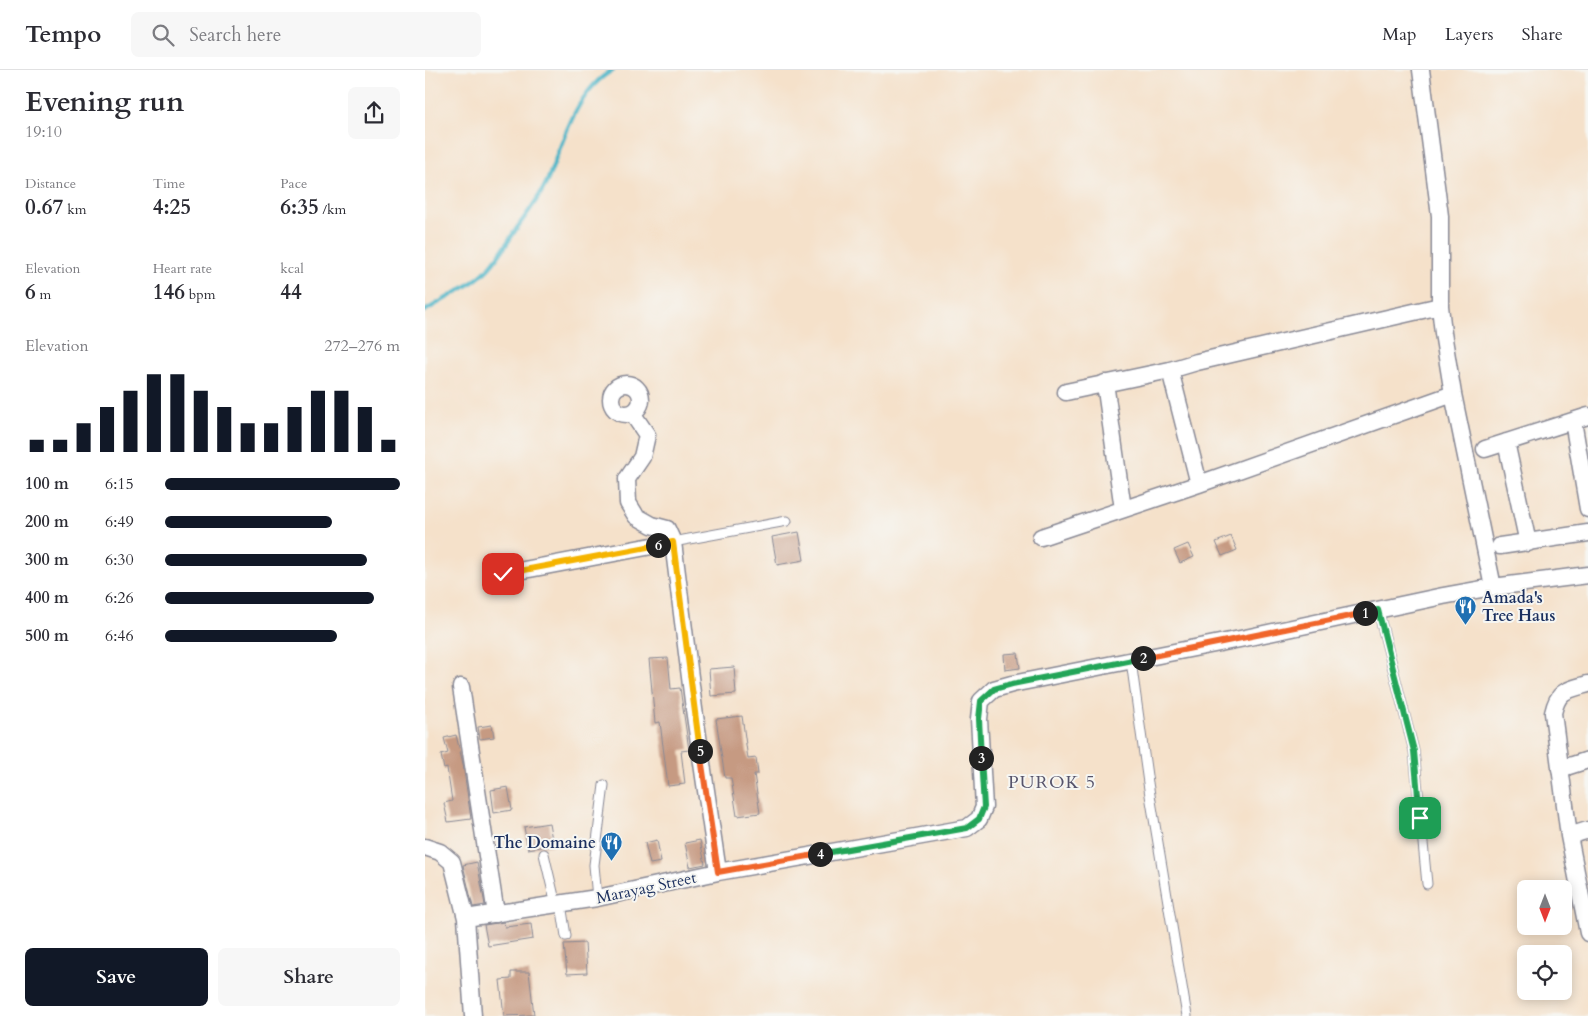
<!DOCTYPE html>
<meta charset="utf-8">
<style>
:root{--surface:#fff;--page:#f7f7f7;--text:#2b2b33;--muted:#7c7c81;--line:#e1e1e2;--accent:#111827}
body{margin:0;font-family:Cardo,serif;background:var(--page);color:var(--text);height:100vh;display:flex;flex-direction:column;font-size:19px;white-space:nowrap}
*{box-sizing:border-box;margin:0}
p{font-size:16px;color:var(--muted)}
.icon{flex:none;width:28px;height:28px;fill:none;stroke:currentColor;stroke-width:2;stroke-linecap:round;stroke-linejoin:round}
.map{position:relative;flex:1;overflow:hidden}
.drawer{display:flex;flex-direction:column;background:var(--surface);width:425px}
.drawer>*{flex:none}
.needle{width:32px;rotate:180deg}
.buttons{position:absolute;left:1092px;top:810px;display:grid;gap:10px}
.buttons a{display:grid;place-items:center;width:55px;height:55px;border-radius:8px;background:var(--surface);box-shadow:0 2px 12px #0003;font-size:25px}
.pin{position:absolute;display:grid;place-items:center;width:42px;height:42px;color:#fff;margin:-21px;border-radius:10px;box-shadow:0 2px 8px #0006}
.km{position:absolute;width:25px;height:25px;margin:-12px;border-radius:50%;background:#222;color:#fff;font-size:14px;line-height:25px;text-align:center}
.round{display:grid;place-items:center;flex:none;width:52px;height:52px;border-radius:8px;background:var(--page)}
.head{display:flex;align-items:center;justify-content:space-between;height:85px;padding:0 25px}
h1{font-size:28px;font-weight:600;line-height:38px}
.stats{display:grid;grid-template-columns:repeat(3,1fr);gap:8px;height:85px;padding:5px 25px}
.stats div{display:grid;align-content:center}
.stats b{font-size:21px;font-weight:600}
.stats small{font-size:14px;font-weight:400}
.stats p{font-size:14px}
.chart{height:140px;padding:10px 25px}
.chart p{display:flex;justify-content:space-between}
.chart svg{width:100%;height:90px;margin-top:5px;stroke:var(--accent);stroke-width:6}
.cta{display:flex;gap:10px;margin-top:auto;padding:10px 25px}
.cta a{flex:1;height:58px;border-radius:8px;background:var(--accent);color:#fff;font-size:20px;font-weight:600;line-height:58px;text-align:center}
.cta a+a{background:var(--page);color:var(--text)}
ul{padding:0 25px;list-style:none;font-size:16px}
li{display:grid;grid-template-columns:80px 60px 1fr;align-items:center;height:38px}
li i{height:12px;border-radius:6px;background:var(--accent)}
header{display:flex;align-items:center;gap:30px;box-sizing:border-box;height:70px;padding:0 25px;background:var(--surface);border-bottom:1px solid var(--line)}
header strong{font-size:24px}
nav{display:flex;gap:28px;margin-inline-start:auto;font-size:18px}
.search{width:350px;height:45px;background:var(--page);display:flex;align-items:center;gap:12px;box-sizing:border-box;padding:0 18px;border-radius:8px;color:var(--muted);font-size:19px}
main{display:flex;flex:1;min-height:0}
.map>svg:first-child{display:block}
.lines{fill:none;stroke-linecap:round;stroke-linejoin:round}
.stream{stroke:#49b4c6;stroke-width:4.5}
.building{fill:#c69a82}
.lane-casing{stroke:#888894;stroke-width:11}
.street-casing{stroke:#888894;stroke-width:19}
.lane{stroke:#fff;stroke-width:9}
.street{stroke:#fff;stroke-width:16}
.split-1-casing{stroke:#fff;stroke-width:10}
.split-2-casing{stroke:#fff;stroke-width:10}
.split-3-casing{stroke:#fff;stroke-width:10}
.split-4-casing{stroke:#fff;stroke-width:10}
.split-5-casing{stroke:#fff;stroke-width:10}
.split-6-casing{stroke:#fff;stroke-width:10}
.split-7-casing{stroke:#fff;stroke-width:10}
.split-1{stroke:#22a559;stroke-width:6}
.split-2{stroke:#f0652b;stroke-width:6}
.split-3{stroke:#22a559;stroke-width:6}
.split-4{stroke:#22a559;stroke-width:6}
.split-5{stroke:#f0652b;stroke-width:6}
.split-6{stroke:#f5b400;stroke-width:6}
.split-7{stroke:#f5b400;stroke-width:6}
.labels{text-anchor:middle;stroke-width:4;stroke-linejoin:round;paint-order:stroke}
.poi-label{font-size:16px;font-weight:bold;fill:#1b2f5e;stroke:#f6f6f2;text-anchor:start}
.street-label{font-size:16px;fill:#1b2f5e;stroke:#f6f6f2}
.neighbourhood-label{font-size:18px;letter-spacing:1px;fill:#57546b;stroke:#f6f6f2}
</style>
<header>
<strong>Tempo</strong>
<div class="search"><svg class="icon" aria-label="search" viewBox="0 0 24 24"><circle cx="10" cy="10" r="6"/><path d="M15 15l6 6"/></svg>Search here</div>
<nav><a>Map</a><a>Layers</a><a>Share</a></nav>
</header>
<main>
<section class="drawer">
<div class="head"><div><h1>Evening run</h1><p>19:10</p></div><a class="round"><svg class="icon" aria-label="share" viewBox="0 0 24 24"><path d="M12 15V3M7 8l5-5 5 5M5 13v7h14v-7"/></svg></a></div>
<div class="stats">
<div><p>Distance</p><b>0.67<small> km</small></b></div>
<div><p>Time</p><b>4:25</b></div>
<div><p>Pace</p><b>6:35<small> /km</small></b></div>
</div>
<div class="stats">
<div><p>Elevation</p><b>6<small> m</small></b></div>
<div><p>Heart rate</p><b>146<small> bpm</small></b></div>
<div><p>kcal</p><b>44</b></div>
</div>
<div class="chart"><p><span>Elevation</span>272–276 m</p>
<svg viewBox="0 0 160 44" preserveAspectRatio="none"><path d="M5 44V38M15 44V38M25 44V30M35 44V22M45 44V14M55 44V6M65 44V6M75 44V14M85 44V22M95 44V30M105 44V30M115 44V22M125 44V14M135 44V14M145 44V22M155 44V38"/></svg>
</div>
<ul>
<li><b>100 m</b>6:15<i style="width:100%"></i></li>
<li><b>200 m</b>6:49<i style="width:71%"></i></li>
<li><b>300 m</b>6:30<i style="width:86%"></i></li>
<li><b>400 m</b>6:26<i style="width:89%"></i></li>
<li><b>500 m</b>6:46<i style="width:73%"></i></li>
</ul>
<div class="cta"><a>Save</a><a>Share</a></div>
</section>
<div class="map">
<svg width="1163" height="946" viewBox="0 0 1163 946">
<rect width="100%" height="100%" fill="#f6f6f2"/>
<filter id="ink" filterUnits="userSpaceOnUse"><feTurbulence type="fractalNoise" baseFrequency=".02" numOctaves="2"/><feDisplacementMap in="SourceGraphic" scale="10" xChannelSelector="R" yChannelSelector="G"/><feConvolveMatrix kernelMatrix="1 2 1 2 8 2 1 2 1" color-interpolation-filters="sRGB"/></filter>
<filter id="wash" filterUnits="userSpaceOnUse"><feTurbulence type="fractalNoise" baseFrequency=".0096" numOctaves="4" result="noise"/><feDisplacementMap in="SourceGraphic" scale="20" xChannelSelector="R" yChannelSelector="G"/><feGaussianBlur stdDeviation="1.12" result="paint"/><feColorMatrix in="noise" values="0 0 0 0 0 0 0 0 0 0 0 0 0 0 0 0 0 1.4 0 .05"/><feComposite in="paint" operator="in"/></filter>
<g filter="url(#wash)">
<rect width="100%" height="100%" fill="#f5e1ca"/>
<g class="lines">
<!-- stream -->
<path class="stream" d="M0,241c21,-14 46,-24 64,-43 11,-12 19,-27 28,-40 11,-16 24,-32 31,-49 15,-37 28,-89 65,-109"/>
</g>
<g id="blocks">
<!-- building -->
<path class="building" d="M374,462l5,28 -27,5 -5,-28z
M806,466l6,14 -15,6 -6,-14z
M763,474l6,13 -14,6 -6,-13z
M593,583l2,15 -15,2 -1,-16z
M243,588l3,31 9,-1 9,62 -8,1 4,33 -17,2 -8,-64 -5,1 -6,-64z
M309,597l2,27 -25,2 -2,-27z
M317,646l6,43 8,-1 2,16h-4l6,39 -23,3 -6,-38h-6l-9,-59z
M67,655l2,12 -14,2 -2,-12z
M31,665l7,29 8,55 -23,3 -4,-19 8,-2 -5,-33 -3,1 -3,-14 7,-2 -4,-15z
M83,717l4,23 -18,3 -3,-23z
M124,753l4,22 -25,4 -4,-22z
M232,770l4,22 -11,2 -5,-21z
M275,770l5,24 -15,3 -5,-24z
M52,792l8,43 -12,2 -10,-42z
M79,852l1,5 26,-3 2,15 -45,7 -4,-21z
M160,873l2,30 -20,1 -3,-30z
M86,902h18l5,43 -30,1 -4,-36 11,-1z"/>
</g>
</g>
<g filter="url(#ink)">
<use href="#blocks" fill-opacity="0" stroke="#888894" stroke-width="1"/>
<g class="lines">
<defs>
<path id="lane" d="M248,472l114,-21
M953,540l36,141 13,133
M706,591l17,122 39,233
M119,784l12,51
M172,828l-3,-33 10,-80
M136,834l5,32"/>
<path id="street" d="M996,0l19,146v90l3,27 10,61 40,193
M745,300l29,114
M680,313l18,126
M186 329a15 15 0 1 1 30 0a15 15 0 1 1-30 0Z
M641,322l104,-22 27,-8 243,-56
M207,343l15,22 -5,22 -15,22 1,24 8,13 16,9 15,4 6,13
M1148,351l15,88
M1081,372l22,101
M1060,379l103,-33
M616,467l158,-53 254,-90
M1075,476l88,-13
M78,504l170,-32 21,167 24,163
M1163,614c-21,6 -30,6 -35,29l16,123 19,97
M36,617l35,227
M1135,699l28,-9
M1144,766l19,-6
M0,777l15,5 12,10 14,56 7,98
M41,848l131,-20 121,-26 249,-44 12,-9 5,-12 -5,-88 2,-18 13,-12 18,-5 233,-46 198,-42 50,-9 95,-12"/>
</defs>
<!-- lane casing -->
<use href="#lane" class="lane-casing"/>
<!-- street casing -->
<use href="#street" class="street-casing"/>
<!-- lane -->
<use href="#lane" class="lane"/>
<!-- street -->
<use href="#street" class="street"/>
</g>
</g>
<g class="lines" filter="url(#ink)">
<defs>
<path id="split-1" d="M940,543l13,-3 36,141 6,67"/>
<path id="split-2" d="M718,588l222,-45"/>
<path id="split-3" d="M556,688l-2,-39 2,-18 13,-12 18,-5 131,-26"/>
<path id="split-4" d="M395,784l147,-26 12,-9 5,-12 -3,-49"/>
<path id="split-5" d="M275,681l18,121 102,-18"/>
<path id="split-6" d="M233,475l15,-3 27,209"/>
<path id="split-7" d="M78,504l155,-29"/>
</defs>
<!-- split-1 casing -->
<use href="#split-1" class="split-1-casing"/>
<!-- split-2 casing -->
<use href="#split-2" class="split-2-casing"/>
<!-- split-3 casing -->
<use href="#split-3" class="split-3-casing"/>
<!-- split-4 casing -->
<use href="#split-4" class="split-4-casing"/>
<!-- split-5 casing -->
<use href="#split-5" class="split-5-casing"/>
<!-- split-6 casing -->
<use href="#split-6" class="split-6-casing"/>
<!-- split-7 casing -->
<use href="#split-7" class="split-7-casing"/>
<!-- split-1 -->
<use href="#split-1" class="split-1"/>
<!-- split-2 -->
<use href="#split-2" class="split-2"/>
<!-- split-3 -->
<use href="#split-3" class="split-3"/>
<!-- split-4 -->
<use href="#split-4" class="split-4"/>
<!-- split-5 -->
<use href="#split-5" class="split-5"/>
<!-- split-6 -->
<use href="#split-6" class="split-6"/>
<!-- split-7 -->
<use href="#split-7" class="split-7"/>
</g>
<!-- icons -->
<defs>
<symbol id="restaurant-pin" viewBox="-11 -11 22 30"><path d="M0 17L-7.5 6A9.5 9.5 0 1 1 7.5 6Z" fill="#1f6fb2" stroke="#f6f6f2"/><path d="M-5-6h1v4h1v-4h1v4h1v-4h1v5L-1.5 .5V6h-2V.5L-5-1ZM5-6V6H3V1.5H1.5Q1.5-4 5-6Z" fill="#fff"/></symbol>
</defs>
<g fill-rule="evenodd">
<use href="#restaurant-pin" x="1028" y="524" width="25" height="34"/>
<use href="#restaurant-pin" x="174" y="760" width="25" height="34"/>
</g>
<g class="labels">
<!-- poi labels -->
<g class="poi-label">
<text x="1057" y="533">Amada's<tspan x="1057" dy="18">Tree Haus</tspan></text>
<text x="171" y="778" text-anchor="end">The Domaine</text>
</g>
<!-- street labels -->
<g class="street-label">
<text transform="translate(221 817) rotate(-12)" y="6">Marayag Street</text>
</g>
<!-- neighbourhood labels -->
<g class="neighbourhood-label">
<text x="627" y="718">PUROK 5</text>
</g>
</g>
</svg>
<div class="buttons">
<a><svg class="needle" viewBox="-14 -14 28 28"><path d="M0-13l5 13h-10z" fill="#e53935"/><path d="M0 13l5-13h-10z" fill="#7c7c81"/></svg></a>
<a><svg class="icon" aria-label="locate" viewBox="0 0 24 24"><circle cx="12" cy="12" r="6"/><path d="M12 2v4M12 18v4M2 12h4M18 12h4"/></svg></a>
</div>
<div class="pin" style="left:995px;top:748px;background:#1e9e55"><svg class="icon" aria-label="arrive" viewBox="0 0 24 24"><path d="M6 21V4h12l-3 4 3 4H6"/></svg></div>
<div class="pin" style="left:78px;top:504px;background:#d93025"><svg class="icon" aria-label="check" viewBox="0 0 24 24"><path d="M5 12l5 5 9-10"/></svg></div>
<b class="km" style="left:940px;top:543px">1</b>
<b class="km" style="left:718px;top:588px">2</b>
<b class="km" style="left:556px;top:688px">3</b>
<b class="km" style="left:395px;top:784px">4</b>
<b class="km" style="left:275px;top:681px">5</b>
<b class="km" style="left:233px;top:475px">6</b>
</div>
</main>
